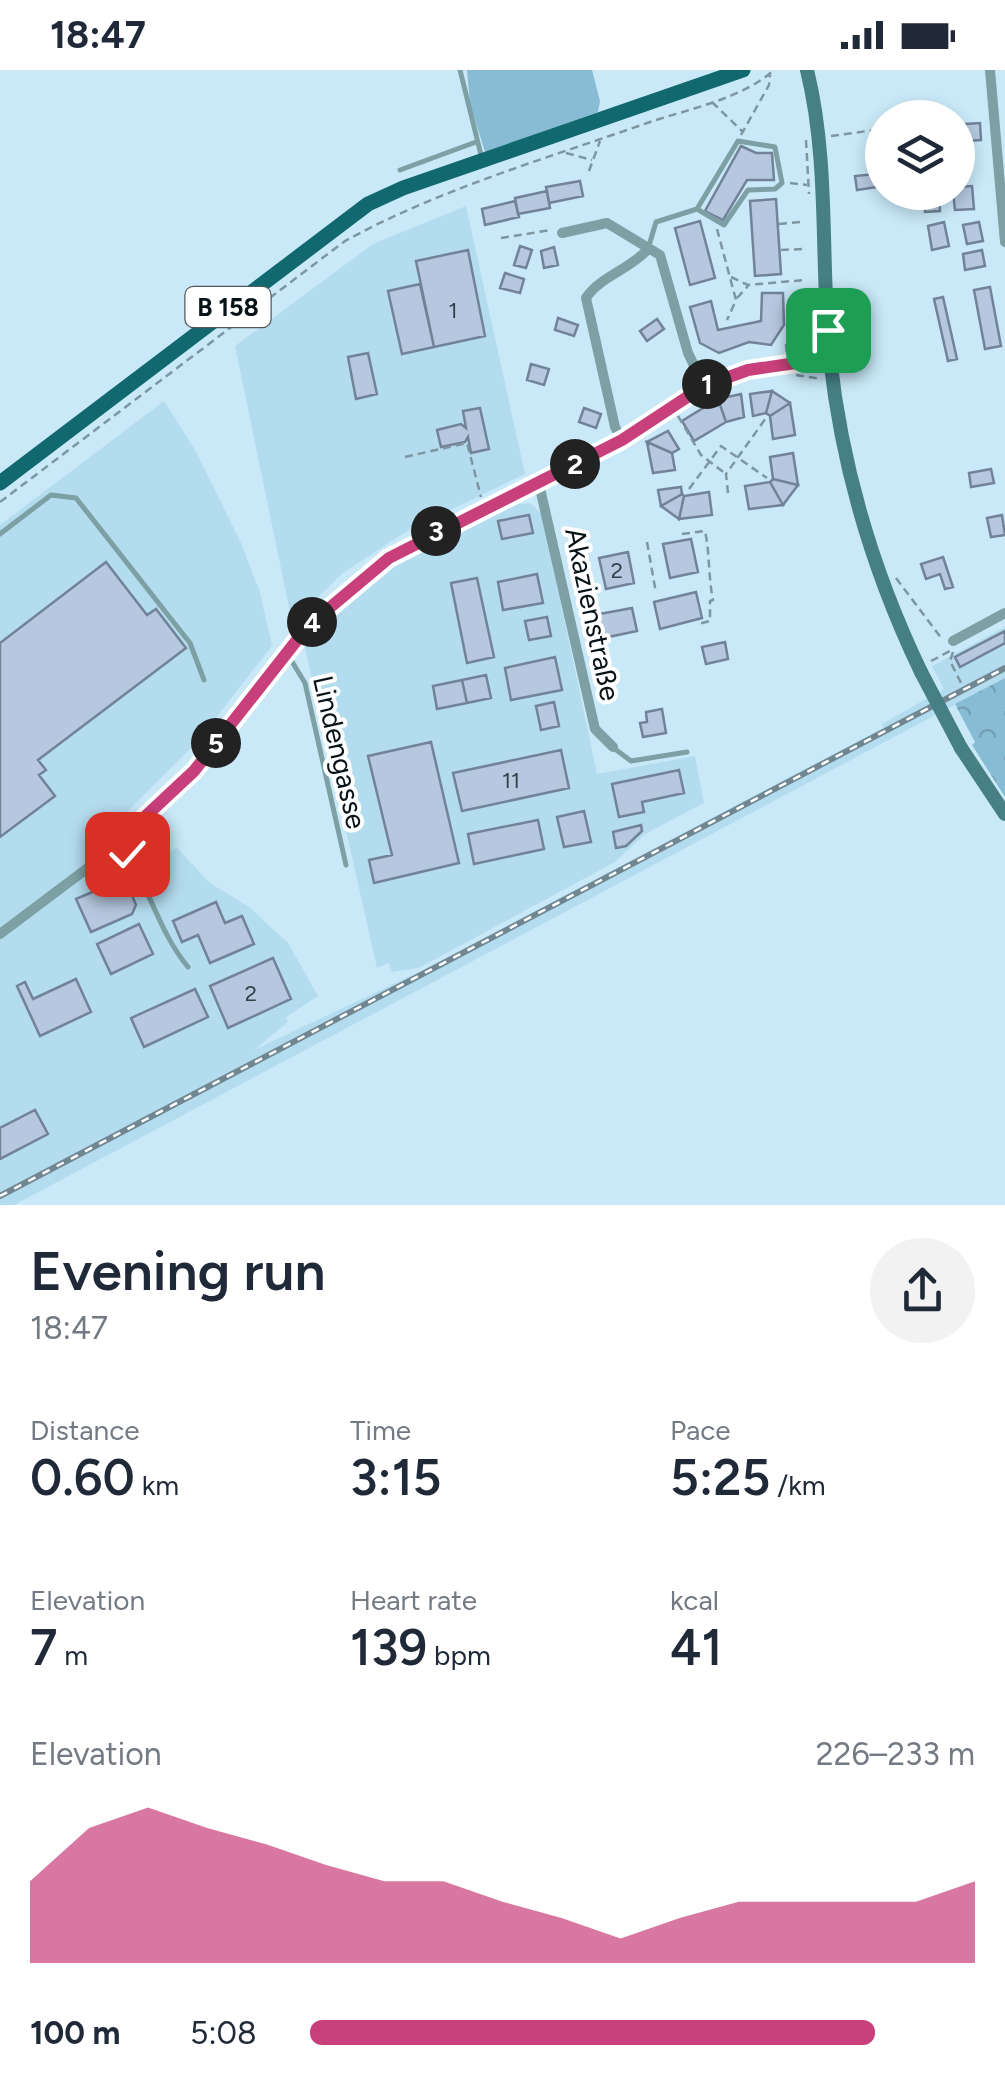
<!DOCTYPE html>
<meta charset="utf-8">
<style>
:root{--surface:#fff;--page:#f2f2f3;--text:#1f2937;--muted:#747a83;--accent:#c8407b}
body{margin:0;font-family:Figtree,sans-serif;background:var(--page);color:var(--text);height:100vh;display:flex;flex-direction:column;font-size:38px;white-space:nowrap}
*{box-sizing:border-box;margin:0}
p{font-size:32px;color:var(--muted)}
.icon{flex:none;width:55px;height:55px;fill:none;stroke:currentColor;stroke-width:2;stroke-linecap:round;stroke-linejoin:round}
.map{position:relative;height:1135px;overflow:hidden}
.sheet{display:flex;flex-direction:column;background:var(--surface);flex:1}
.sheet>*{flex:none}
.tools{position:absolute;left:865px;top:30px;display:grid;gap:20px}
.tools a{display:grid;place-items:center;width:110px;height:110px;border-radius:50%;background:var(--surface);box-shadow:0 5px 15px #0003;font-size:50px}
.pin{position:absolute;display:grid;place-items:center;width:85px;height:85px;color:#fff;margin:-42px;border-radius:20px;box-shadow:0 5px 15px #0006}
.km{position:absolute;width:50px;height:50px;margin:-25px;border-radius:50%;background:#222;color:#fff;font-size:28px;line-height:50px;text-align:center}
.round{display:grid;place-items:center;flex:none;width:105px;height:105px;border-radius:52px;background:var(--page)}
.headline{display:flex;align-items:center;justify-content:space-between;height:170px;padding:0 30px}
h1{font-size:55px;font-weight:600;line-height:75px}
.figures{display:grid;grid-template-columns:repeat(3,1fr);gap:15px;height:170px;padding:10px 30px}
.figures div{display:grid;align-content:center}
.figures b{font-size:50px;font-weight:600}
.figures small{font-size:28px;font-weight:400}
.figures p{font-size:28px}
.chart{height:280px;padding:20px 30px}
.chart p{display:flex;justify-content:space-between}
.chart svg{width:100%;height:180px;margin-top:10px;fill:var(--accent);opacity:.7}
ul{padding:0 30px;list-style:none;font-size:32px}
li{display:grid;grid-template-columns:160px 120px 1fr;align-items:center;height:75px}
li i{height:25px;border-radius:12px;background:var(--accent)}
.status{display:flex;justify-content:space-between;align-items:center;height:70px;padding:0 50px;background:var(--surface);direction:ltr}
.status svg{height:28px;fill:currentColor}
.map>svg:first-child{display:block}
.built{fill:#b4dcef}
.grass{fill:#88bcd4}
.forest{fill:url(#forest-crowns)}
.building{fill:#b5c8df;stroke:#728399;stroke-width:2.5}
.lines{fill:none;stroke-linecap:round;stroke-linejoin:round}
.path{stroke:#7e96a1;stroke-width:2.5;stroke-dasharray:8 5;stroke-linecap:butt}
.lane{stroke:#7ca0a3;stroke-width:5}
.street{stroke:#7ca0a3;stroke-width:10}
.secondary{stroke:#468084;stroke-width:14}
.primary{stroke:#11686e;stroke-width:15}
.rail-casing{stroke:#708791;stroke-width:6}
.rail{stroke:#fff;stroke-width:2.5;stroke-dasharray:8;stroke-linecap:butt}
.secondary-bridge{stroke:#468084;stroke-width:14}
.route-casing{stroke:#fff;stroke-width:20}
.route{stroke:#c8407b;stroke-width:12}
.labels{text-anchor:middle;stroke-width:8;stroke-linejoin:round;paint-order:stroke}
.number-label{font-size:22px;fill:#324049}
.shield{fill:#fff;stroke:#51595d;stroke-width:2.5}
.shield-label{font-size:25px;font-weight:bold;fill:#071217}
.street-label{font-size:28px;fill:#071217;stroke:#fff}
</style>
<div class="status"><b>18:47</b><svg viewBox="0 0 49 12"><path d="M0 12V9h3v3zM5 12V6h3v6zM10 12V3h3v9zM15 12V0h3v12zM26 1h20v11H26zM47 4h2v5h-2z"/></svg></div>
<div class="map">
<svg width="1005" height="1135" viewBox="0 0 1005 1135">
<defs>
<pattern id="forest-crowns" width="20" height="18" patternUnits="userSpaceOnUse" patternTransform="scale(2.5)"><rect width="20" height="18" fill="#88bcd4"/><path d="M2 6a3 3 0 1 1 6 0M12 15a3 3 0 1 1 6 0" fill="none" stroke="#74a1b5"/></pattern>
</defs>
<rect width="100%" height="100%" fill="#c9e9f8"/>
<!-- built -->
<path class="built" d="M466,136l59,268 -118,57 -64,42 -51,49 -57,-276 138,-102z
M164,331l30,47 47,95 19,49 12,54 -75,96 -96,96 30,32 46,-22 33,35 39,24 39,36 30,53 -32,21 2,5 -34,28 167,-79 462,-243 -1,-4 62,-35 -12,-23 73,-39v51l-991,527h-14v-680z
M530,433l12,11 55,260 98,-18 9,47 -59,31 -30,28 -196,106 -27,4 -3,-9 -12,5 -73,-324 61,-58 35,-24 117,-58z"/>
<!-- grass -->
<path class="grass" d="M467,0h125l8,31 -2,11 -113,40 -15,-48z"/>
<!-- forest -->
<path class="forest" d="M1005,608v119l-33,-52 3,-3 -20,-38z"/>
<!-- building -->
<path class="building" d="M980,53l1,17 -15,1 -1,-17z
M741,76l15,7h16l2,27h-27l-24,40 -18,-9z
M875,104l2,13 -20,3 -2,-14z
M580,111l3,15 -34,7 -3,-16z
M972,116l2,23 -19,1 -2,-18 5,-5z
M547,121l3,17 -32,6 -3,-16z
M924,122h15l1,19 -15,1z
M776,129l5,75 -26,2 -5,-75z
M515,131l4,16 -34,8 -3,-16z
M700,151l15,57 -25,7 -15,-57z
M944,152l5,24 -17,4 -4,-24z
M979,152l4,19 -16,3 -4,-19z
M520,176l12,4 -6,18 -12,-3z
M554,177l4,18 -14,3 -3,-17z
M468,180l17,86 -51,11 -18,-86z
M982,180l3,16 -20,4 -2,-16z
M505,203l19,6 -4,14 -20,-5z
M420,214l14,63 -32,7 -14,-63z
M990,217l11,59 -16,3 -11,-59z
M762,223h21l1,32 -13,20 -22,-3 -30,11 -19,-10 -10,-36 21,-6 7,29 43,-9z
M943,227l14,62 -9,2 -14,-62z
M558,248l20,7 -4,11 -19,-6z
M657,249l7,10 -17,12 -7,-10z
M368,283l9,41 -21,5 -8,-42z
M531,294l18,5 -5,16 -17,-5z
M772,321l18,12 -20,13 -4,-3z
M772,321l-6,22 -13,3 -3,-22z
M741,324l3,23 -18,5 -8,-23z
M718,329l8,23 -32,19 -12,-20z
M790,333l5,32 -22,4 -3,-23z
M480,338l9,41 -18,4 -3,-16 -3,5 -24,5 -4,-17 24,-6 5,4 -3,-17z
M584,338l17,6 -5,14 -17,-6z
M668,361l11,18 -7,4 -25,-11z
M647,372l25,11 3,17 -22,3z
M793,383l5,32 -25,-6 -3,-22z
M991,399l3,14 -23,4 -2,-14z
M773,409l25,6 -15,20 -13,-23z
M770,412l13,23 -34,4 -4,-23z
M681,417l1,7 -21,12 -3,-16z
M709,422l3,23 -33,4 5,-23z
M682,424l2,2 -5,23 -18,-13z
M529,445l4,18 -31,6 -4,-18z
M1002,445l3,20 -14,2 -4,-19z
M691,469l7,33 -28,6 -7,-34z
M628,482l6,31 -28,6 -7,-31z
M943,487l10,30 -8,2 -5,-15 -14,5 -5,-15z
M106,492l41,53 9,-6 30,39 -148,112 8,10 -7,5 16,21 -55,41v-194z
M537,504l6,29 -40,7 -5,-28z
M477,508l17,79 -27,6 -16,-80z
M696,522l6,26 -42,11 -6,-27z
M632,538l5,23 -38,8 -5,-24z
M547,547l4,19 -22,4 -4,-19z
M1005,561v12l-45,24 -5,-10z
M725,572l3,17 -22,5 -4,-17z
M555,587l7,33 -51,10 -6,-32z
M486,605l5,23 -24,5 -5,-23z
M462,610l5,23 -30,6 -4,-23z
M554,632l5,24 -18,4 -5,-24z
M662,639l4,24 -23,4 -3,-14 7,-1 -1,-10z
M431,672l28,121 -85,20 -5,-23 23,-5 -24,-99z
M561,680l8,38 -107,23 -9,-38z
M679,700l5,23 -42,9 2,10 -25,5 -7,-33z
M584,741l7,31 -27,5 -7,-30z
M538,750l6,29 -70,15 -6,-30z
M641,755l1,6 -16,15 -10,2 -3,-16z
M125,808l11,27 -4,9 -41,18 -15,-33z
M216,832l9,21 17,-7 12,28 -44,19 -12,-28 -16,7 -9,-21z
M139,854l14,30 -42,20 -14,-30z
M273,888l18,41 -63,29 -18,-42z
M76,909l15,33 -51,24 -23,-50 8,-4 8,17z
M195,919l13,28 -64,30 -13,-29z
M35,1040l13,24 -48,25v-31z"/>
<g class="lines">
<!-- path -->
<path class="path" d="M712,32l30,29
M741,65l28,-50 1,-10
M831,66l51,-7
M806,70l3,54
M566,83l26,7
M589,101l11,-30
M790,113l17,2
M779,154l22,-2
M717,159l19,71 -9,20
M501,168l50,-8
M781,180l21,-1
M731,207l17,8 56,-5
M737,228l11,-12
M786,274l1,11
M796,305l26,4
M678,346l23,39 25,19
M405,387l62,-14 14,54
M689,419l32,-43 46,32
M728,423l-2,-19 40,-56
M0,432l345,-261c95,-52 200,-82 302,-118 41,-14 95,-24 127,-53
M682,464l23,-3c5,23 3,44 8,69l-3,1v20l-12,3
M647,472l9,51
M896,508l46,61
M953,582l-3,9 11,22
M931,591l19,-10"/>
<!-- lane -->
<path class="lane" d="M460,0l22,89
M400,100l76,-28
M648,179l8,-27 41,-13 41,-68 37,6 7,36 -7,6 -27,1 -24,35 -27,-16
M0,464l51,-39 25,3 114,145 14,37
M288,585l17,28 41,182
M615,679l16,12 56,-9
M118,772c30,38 39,88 70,125"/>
<!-- street -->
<path class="street" d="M990,0l15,172
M562,163l45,-10 53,32 28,98 16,33
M622,370l-7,-13 -29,-129c13,-21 45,-29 62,-49
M539,414l56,245 18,18
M953,571l52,-28
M0,864l93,-70 101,-93 114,-145 81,-69 233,-117 82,-54 44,-16 82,-12"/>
<!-- secondary -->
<path class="secondary" d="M807,0c23,93 13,193 23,288 12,110 43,214 91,314
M961,678l44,66"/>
<!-- primary -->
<path class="primary" d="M0,413l368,-279 35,-16 340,-118"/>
<defs>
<path id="rail" d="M0,1126l1005,-528"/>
</defs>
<!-- rail casing -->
<use href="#rail" class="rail-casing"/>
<!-- rail -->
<use href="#rail" class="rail"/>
<!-- secondary-bridge -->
<path class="secondary-bridge" d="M921,602l40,76"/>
</g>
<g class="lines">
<defs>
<path id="route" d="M127,784l-9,-12 76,-71 114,-145 81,-68 233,-118 82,-54 44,-16 82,-12 -2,-28"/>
</defs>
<!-- route casing -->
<use href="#route" class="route-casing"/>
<!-- route -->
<use href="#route" class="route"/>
</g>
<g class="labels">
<!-- number labels -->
<g class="number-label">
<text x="453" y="248">1</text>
<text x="617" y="508">2</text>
<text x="511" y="718">11</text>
<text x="251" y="931">2</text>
</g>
<!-- shield labels -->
<rect class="shield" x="185.5" y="217" width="85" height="40" rx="8"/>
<g class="shield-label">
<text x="228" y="246">B 158</text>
</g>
<!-- street labels -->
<g class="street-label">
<text transform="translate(593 544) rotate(78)" y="10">Akazienstraße</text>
<text transform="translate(340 682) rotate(77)" y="10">Lindengasse</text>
</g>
</g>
</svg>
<div class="tools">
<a><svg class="icon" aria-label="layers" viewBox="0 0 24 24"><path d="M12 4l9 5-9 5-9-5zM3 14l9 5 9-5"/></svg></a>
</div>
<div class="pin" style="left:828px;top:260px;background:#1e9e55"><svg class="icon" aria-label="arrive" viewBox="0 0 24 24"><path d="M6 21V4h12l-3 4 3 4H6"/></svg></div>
<div class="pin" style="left:127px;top:784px;background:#d93025"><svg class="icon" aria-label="check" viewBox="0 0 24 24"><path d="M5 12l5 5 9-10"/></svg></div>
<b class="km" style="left:707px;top:314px">1</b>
<b class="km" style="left:575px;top:394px">2</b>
<b class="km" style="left:436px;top:461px">3</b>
<b class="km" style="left:312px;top:552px">4</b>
<b class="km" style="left:216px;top:673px">5</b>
</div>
<section class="sheet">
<div class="headline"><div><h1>Evening run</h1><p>18:47</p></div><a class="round"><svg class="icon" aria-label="share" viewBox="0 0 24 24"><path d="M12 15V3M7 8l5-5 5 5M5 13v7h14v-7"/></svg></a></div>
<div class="figures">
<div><p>Distance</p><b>0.60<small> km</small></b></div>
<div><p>Time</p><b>3:15</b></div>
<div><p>Pace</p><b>5:25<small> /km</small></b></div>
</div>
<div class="figures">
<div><p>Elevation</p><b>7<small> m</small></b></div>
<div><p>Heart rate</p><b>139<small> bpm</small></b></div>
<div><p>kcal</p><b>41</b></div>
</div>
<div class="chart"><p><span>Elevation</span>226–233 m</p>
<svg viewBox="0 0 160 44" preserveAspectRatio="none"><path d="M0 44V24L10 11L20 6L30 11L40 15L50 20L60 24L70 24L80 29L90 33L100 38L110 33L120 29L130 29L140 29L150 29L160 24V44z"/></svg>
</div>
<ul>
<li><b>100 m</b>5:08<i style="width:85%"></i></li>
</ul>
</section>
